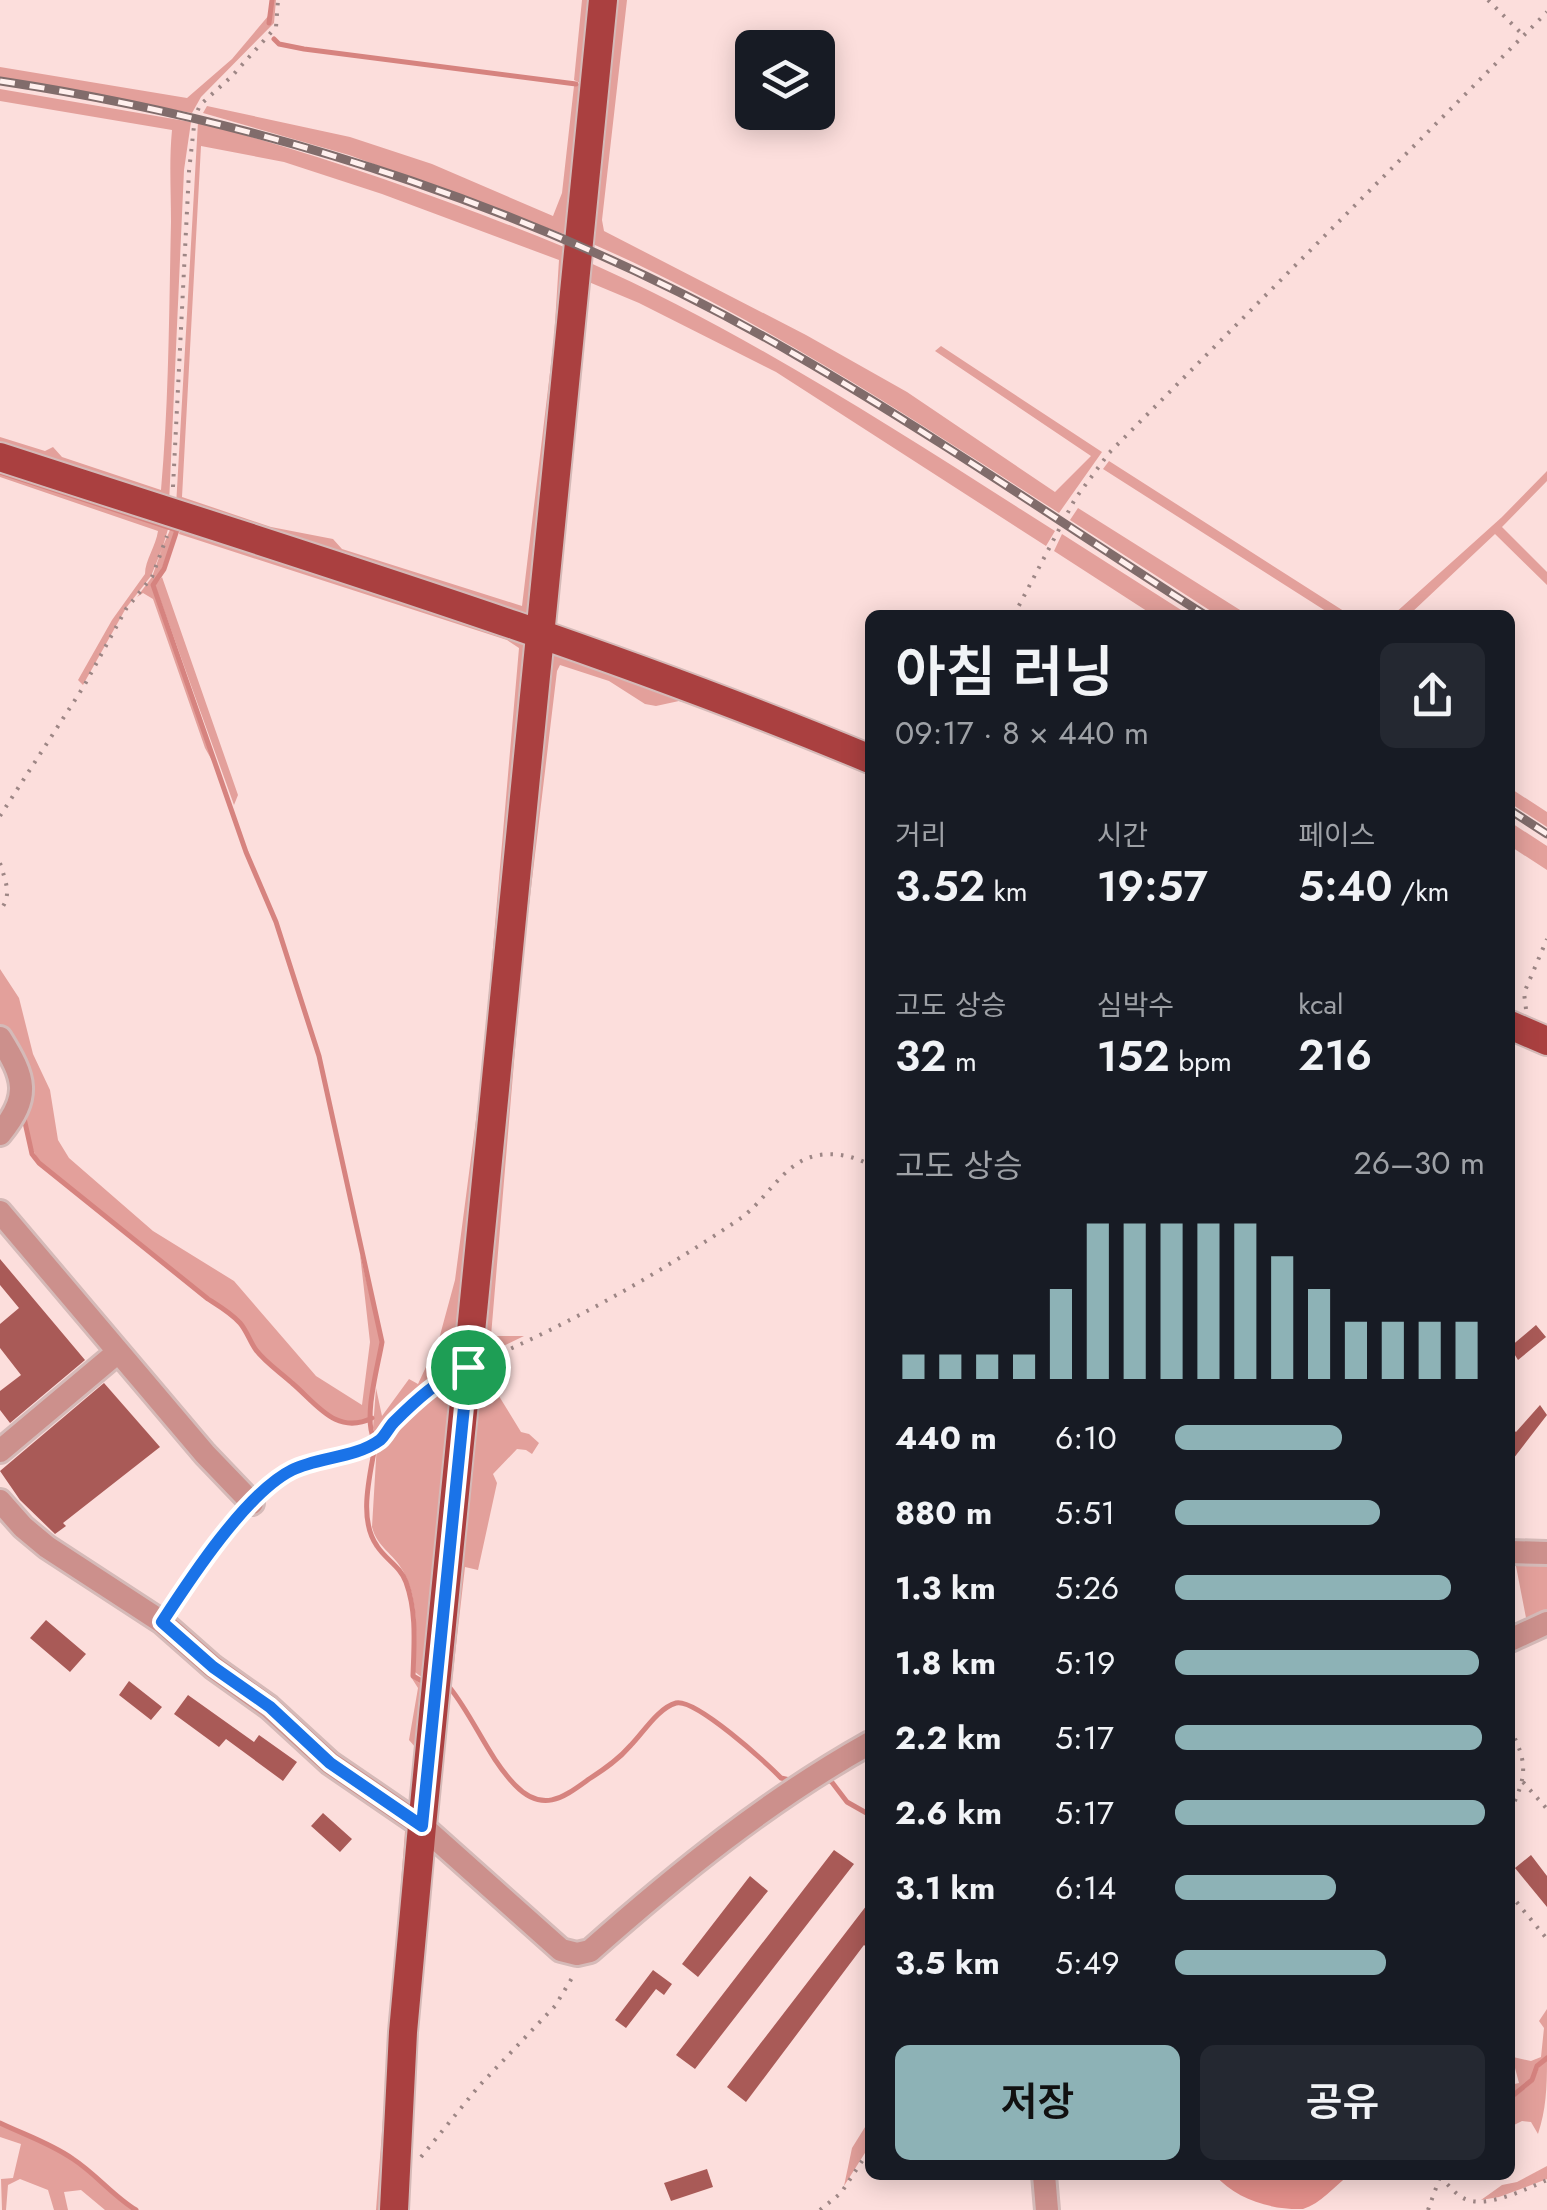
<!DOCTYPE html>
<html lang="ko">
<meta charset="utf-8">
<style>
:root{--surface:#171b24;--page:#242831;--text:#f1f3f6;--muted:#9ea1a6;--accent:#8db2b6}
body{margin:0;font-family:Jost,"Noto Sans KR",sans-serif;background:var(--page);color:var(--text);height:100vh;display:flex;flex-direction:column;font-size:38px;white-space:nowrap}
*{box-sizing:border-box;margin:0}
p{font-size:32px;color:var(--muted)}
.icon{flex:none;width:55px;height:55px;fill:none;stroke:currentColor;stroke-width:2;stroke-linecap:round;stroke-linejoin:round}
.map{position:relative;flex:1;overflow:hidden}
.sheet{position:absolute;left:865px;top:610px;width:650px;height:1570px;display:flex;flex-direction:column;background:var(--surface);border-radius:15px;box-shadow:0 5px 25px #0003}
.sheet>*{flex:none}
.tools{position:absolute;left:735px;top:30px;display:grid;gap:20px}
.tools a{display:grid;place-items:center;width:100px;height:100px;border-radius:15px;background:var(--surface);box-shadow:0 5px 25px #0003;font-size:50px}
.pin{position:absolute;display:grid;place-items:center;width:85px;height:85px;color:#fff;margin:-42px;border:5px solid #fff;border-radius:50%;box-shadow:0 2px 10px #0007}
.round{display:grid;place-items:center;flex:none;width:105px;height:105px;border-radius:15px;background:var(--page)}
.head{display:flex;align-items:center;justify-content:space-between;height:170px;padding:0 30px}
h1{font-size:55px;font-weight:600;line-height:75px}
.metrics{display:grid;grid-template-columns:repeat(3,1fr);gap:15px;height:170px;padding:10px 30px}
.metrics div{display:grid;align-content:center}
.metrics b{font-size:42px;font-weight:600}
.metrics small{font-size:28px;font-weight:400}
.metrics p{font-size:28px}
.chart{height:280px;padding:20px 30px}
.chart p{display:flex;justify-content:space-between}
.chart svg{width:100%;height:180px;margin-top:10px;stroke:var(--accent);stroke-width:6}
.cta{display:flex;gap:20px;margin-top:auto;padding:20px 30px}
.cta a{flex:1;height:115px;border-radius:15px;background:var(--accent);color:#111;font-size:40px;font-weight:600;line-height:115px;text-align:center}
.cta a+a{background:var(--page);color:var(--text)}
ul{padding:0 30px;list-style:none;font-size:32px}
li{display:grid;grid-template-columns:160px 120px 1fr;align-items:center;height:75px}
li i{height:25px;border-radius:12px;background:var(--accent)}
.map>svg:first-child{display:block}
.green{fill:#e3a09b;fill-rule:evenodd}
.forest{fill:#e38f8a}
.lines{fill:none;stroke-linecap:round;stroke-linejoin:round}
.stream{stroke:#d6837f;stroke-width:5}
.building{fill:#a95a57}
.minor-casing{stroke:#d5bab8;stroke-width:28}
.major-casing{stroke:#d5bab8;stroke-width:32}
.path{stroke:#9d8685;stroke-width:4;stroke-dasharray:2.5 8;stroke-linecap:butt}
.minor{stroke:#cc908c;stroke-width:22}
.major{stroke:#aa4040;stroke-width:28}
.rail-casing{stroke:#816c6b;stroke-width:9}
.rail{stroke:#fff0ee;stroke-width:5;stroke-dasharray:15;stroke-linecap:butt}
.route-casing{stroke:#fff;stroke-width:20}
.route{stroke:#1a73e8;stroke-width:12}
</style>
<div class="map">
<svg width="1547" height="2210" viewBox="0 0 1547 2210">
<rect width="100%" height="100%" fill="#fcdedc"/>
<!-- green -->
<path class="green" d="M273,0h3l-2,23 -73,74 -9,16 -192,-34v-12l187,31 45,-39 37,-44 1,8z
M582,0h15l-28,236 -220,-81 -146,-42 4,-7 143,31 82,27 121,52 9,-23 12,-107 6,-3 -6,-3z
M613,0h14l-25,220 2,11 202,104 101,57 148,100 36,-36 -156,-105 6,-5 161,106 -43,61c-153,-98 -305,-199 -473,-272z
M0,89l191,33 -7,48 -15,334 -169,-53v-14l45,14 8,-4 9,10 99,33c8,-89 8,-179 10,-268 0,-31 -2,-61 1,-92l-172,-29z
M198,122c127,34 249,77 371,127l-38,361 -6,6 -349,-110zM201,146l83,16 98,32 177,66 -5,79 -32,267 -180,-57 -9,-10 -62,-12 -89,-30z
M586,261c166,74 316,173 469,270l-9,15 -270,-174 -137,-69 -55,-23z
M1109,461l241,154h-18l-229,-146z
M1547,471v10l-45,46 45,45v13l-52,-51 -86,81h-16l109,-98z
M0,473l168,56 -5,17 7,-16 6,1 -14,37 -10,17 67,188 -14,-25 -52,-149 -10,-6 -6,4 15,-20 10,-28 -11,27 -25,32 -43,77 -5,-5 34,-60 33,-46c0,-14 11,-28 13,-43l-158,-54z
M1078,508l170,107h-31l-147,-95z
M173,520l347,116 8,10 -66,719 -34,22 -51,51 -4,-10 3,-40 6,28 27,-37 9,5 21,-45 16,-59 27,-206 37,-426 -12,-8 -328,-106 1,-5 -9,-2z
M1062,534l127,81h-36l-99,-64z
M162,577l76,218 -4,10 -79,-220z
M556,652l314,119v4l-172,-69 -19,-5 -23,5 -11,-2 -36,-23 -49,-16 -3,6 -34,284 -32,381h33l-43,21 64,-703z
M1510,788l37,24v15l-37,-24z
M1510,822l37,24v24l-37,-24z
M0,969l19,29 14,56 17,36 8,50 11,18 84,73 81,50 82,95 46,29 8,-63 -10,-88 21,88 -10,74c-34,21 -56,-15 -79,-35 -12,-10 -26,-18 -35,-32 -7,-8 -9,-19 -16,-27 -9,-10 -21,-17 -33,-23l-168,-137c-10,-13 -17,-38 -13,-54l-20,-74 -7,-10z
M486,1362l-2,24 10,2 27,44 8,2 10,9 -7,11 -6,-4 -9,-1 -24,25 4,9 -19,87 -13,-3 -30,263 41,-464z
M459,1373l-35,306 -9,-7c1,-32 5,-71 -12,-101 -9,-17 -26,-24 -31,-44l5,-84 56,-54z
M1514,1556h33v62l-19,10z
M411,1677l13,9 -8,131 -7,-12 7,-57 -7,-8 9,-52z
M406,1818l7,5 -26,387h-11z
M1547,2009v48l-11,8 -5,14 -21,17v-11l9,-2 -4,-15 -5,-1v-7l3,-3 18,4 10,-4 3,-29 -5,-7z
M1547,2060c0,28 -1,50 -9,74l-7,-12 -9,-1 -12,6v-26l23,-19 6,-15z
M870,2119v26l-26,41 8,-38z
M0,2124l35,14 35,20 64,52h-29l-24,-20 -17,2 4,18h-14l-6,-20 -28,-11 -12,6 -2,25h-4l-1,-31 12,-1 8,-34 -21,-7z
M1547,2166v13l-48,18 -18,3 21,-15 15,-3z"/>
<!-- forest -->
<path class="forest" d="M1215,2175h134c-14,11 -29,29 -46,34 -33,1 -67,-10 -88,-34z"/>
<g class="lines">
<!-- stream -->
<path class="stream" d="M269,23l3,-23
M274,39l5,5 25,5 272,35
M0,472l177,58 -13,39 -11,16 93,267 30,70 43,134 63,286c-4,24 -19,76 -8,97
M24,1118l8,36 7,9 169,136c11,7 23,14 32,24 7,8 10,19 16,27 10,13 24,22 36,33 24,20 44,53 80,35
M375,1446c-5,30 -17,73 2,100 9,14 23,20 29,36 11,30 8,63 7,94l12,7
M450,1688c24,30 38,69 65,97 28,29 49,12 74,-6 16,-10 29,-19 42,-34 12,-12 27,-37 45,-42 19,-5 91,60 105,75l13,3
M822,1781h9l16,21 23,13
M1510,2098l22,-18 5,-14 10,-8
M0,2123c25,12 50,20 73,36 23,15 40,37 63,51"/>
</g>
<!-- building -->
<path class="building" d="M0,1259l85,101 -75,63 -10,-13v-19l21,-16 -21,-27v-24l19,-16 -19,-23z
M1536,1325l10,12 -28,23 -8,-13z
M104,1383l56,64 -97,76 3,3 -11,8 -35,-34 -20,-29z
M1540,1405l7,10 -37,48v-36l6,5z
M46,1620l40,34 -16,18 -40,-34z
M129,1681l33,26 -11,13 -32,-25z
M188,1695l66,47 5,-7 38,27 -14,19 -57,-42 -7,8 -45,-33z
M323,1813l29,26 -12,13 -29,-26z
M834,1850l20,14 -159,205 -19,-14z
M1531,1855l16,21v31l-32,-39z
M750,1876l18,15 -70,86 -16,-13z
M870,1901v49l-6,-5 -118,157 -19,-15z
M653,1970l19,14 -8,11 -8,-6 -30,39 -11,-8z
M707,2169l6,18 -42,14 -7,-18z"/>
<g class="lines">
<defs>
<path id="minor" d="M0,1038c25,40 31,58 0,96
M0,1212l205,242 47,49
M0,1451l118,-99
M0,1501l23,26 24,20 115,75 51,45 56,40 61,56 92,63 139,124 16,4 13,-3c87,-77 178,-151 280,-208
M1510,1552l37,1
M1510,1640l37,-17
M1044,2175l3,35"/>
<path id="major" d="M0,457c292,95 587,184 870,302
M1510,1025l37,16
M394,2210l9,-178 19,-206 181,-1826"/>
</defs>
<!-- minor casing -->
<use href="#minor" class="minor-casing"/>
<!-- major casing -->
<use href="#major" class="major-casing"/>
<!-- path -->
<path class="path" d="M1488,0l35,35
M173,487l16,-316 6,-54 5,-12 32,-29 44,-49 2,-27
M1014,615l61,-116 34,-46 438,-441
M0,816l84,-130 42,-77 26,-32 15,-41
M0,863c5,17 13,33 0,47
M1526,1009l-2,-16 23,-54
M492,1357c87,-38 171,-86 249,-139 24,-17 41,-52 70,-61 19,-6 41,-2 59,8
M264,1490l16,-13 26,-14 74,-23 12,-16 51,-45
M171,1608l67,-88
M1510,1729c19,35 16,48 0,83
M1523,1782l24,27
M1510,1894l37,45
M421,2157l58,-71 76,-80 20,-33
M1440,2177c7,6 14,16 23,21 22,12 63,-9 84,-18
M820,2210l21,-17 29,-44
M1428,2210l12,-33"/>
<!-- minor -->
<use href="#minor" class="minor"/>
<!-- major -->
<use href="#major" class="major"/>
<defs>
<path id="rail" d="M0,81c278,42 553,133 796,274 140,81 273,173 409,260
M1510,810l37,24"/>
</defs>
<!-- rail casing -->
<use href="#rail" class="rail-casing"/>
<!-- rail -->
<use href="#rail" class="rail"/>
</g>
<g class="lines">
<defs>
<path id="route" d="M468,1367l-46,459 -92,-63 -60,-56 -57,-40 -51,-45c28,-43 84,-129 130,-152 26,-13 64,-12 88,-30 5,-4 9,-13 14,-18 22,-22 46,-44 74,-55z"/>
</defs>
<!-- route casing -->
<use href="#route" class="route-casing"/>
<!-- route -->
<use href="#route" class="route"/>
</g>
</svg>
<div class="tools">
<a><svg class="icon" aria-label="layers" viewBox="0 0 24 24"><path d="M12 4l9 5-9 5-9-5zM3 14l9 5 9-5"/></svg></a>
</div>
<div class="pin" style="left:468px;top:1367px;background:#1e9e55"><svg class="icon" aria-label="arrive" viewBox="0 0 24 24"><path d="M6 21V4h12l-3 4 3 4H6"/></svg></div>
<section class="sheet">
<div class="head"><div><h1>아침 러닝</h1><p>09:17 · 8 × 440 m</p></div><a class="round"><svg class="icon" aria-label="share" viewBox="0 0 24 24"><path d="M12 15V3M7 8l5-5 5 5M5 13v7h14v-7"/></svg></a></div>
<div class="metrics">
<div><p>거리</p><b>3.52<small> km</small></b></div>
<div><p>시간</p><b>19:57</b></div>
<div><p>페이스</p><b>5:40<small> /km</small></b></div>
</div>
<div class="metrics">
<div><p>고도 상승</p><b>32<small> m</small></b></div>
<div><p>심박수</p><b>152<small> bpm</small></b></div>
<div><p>kcal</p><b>216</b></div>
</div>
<div class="chart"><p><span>고도 상승</span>26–30 m</p>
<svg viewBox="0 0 160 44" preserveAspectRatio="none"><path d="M5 44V38M15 44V38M25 44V38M35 44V38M45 44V22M55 44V6M65 44V6M75 44V6M85 44V6M95 44V6M105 44V14M115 44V22M125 44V30M135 44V30M145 44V30M155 44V30"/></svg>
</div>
<ul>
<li><b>440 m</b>6:10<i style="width:54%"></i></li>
<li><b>880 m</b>5:51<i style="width:66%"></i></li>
<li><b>1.3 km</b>5:26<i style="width:89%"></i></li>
<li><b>1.8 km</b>5:19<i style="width:98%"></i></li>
<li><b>2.2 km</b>5:17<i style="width:99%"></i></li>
<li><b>2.6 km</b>5:17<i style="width:100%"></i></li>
<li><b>3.1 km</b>6:14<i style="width:52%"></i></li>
<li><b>3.5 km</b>5:49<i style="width:68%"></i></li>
</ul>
<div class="cta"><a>저장</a><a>공유</a></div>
</section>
</div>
